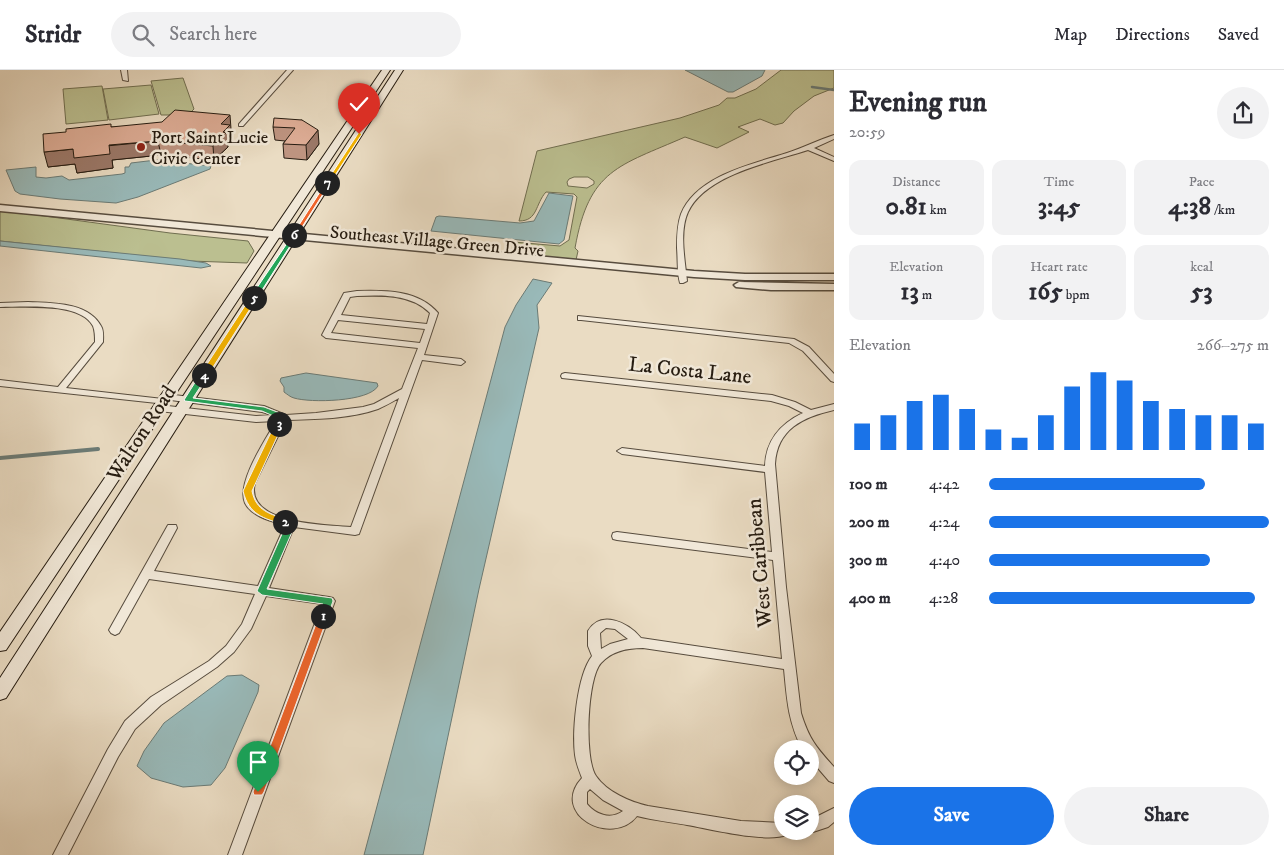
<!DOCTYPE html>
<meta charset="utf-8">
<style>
:root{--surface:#fff;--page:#f2f2f3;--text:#2b2b33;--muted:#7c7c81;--line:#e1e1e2;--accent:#1a73e8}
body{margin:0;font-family:"IM FELL DW Pica",serif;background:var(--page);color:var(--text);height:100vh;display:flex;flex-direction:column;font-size:19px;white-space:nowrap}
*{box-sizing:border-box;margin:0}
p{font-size:16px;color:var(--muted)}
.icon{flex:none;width:28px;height:28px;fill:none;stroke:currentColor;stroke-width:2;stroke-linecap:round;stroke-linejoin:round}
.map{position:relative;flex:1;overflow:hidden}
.details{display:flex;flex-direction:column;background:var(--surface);width:450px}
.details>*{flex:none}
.controls{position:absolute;left:774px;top:670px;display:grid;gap:10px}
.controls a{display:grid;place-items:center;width:45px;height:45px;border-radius:50%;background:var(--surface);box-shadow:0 2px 12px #0003;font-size:25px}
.pin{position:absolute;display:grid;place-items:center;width:42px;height:42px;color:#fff;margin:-51px -21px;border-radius:50% 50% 50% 0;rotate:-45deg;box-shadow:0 0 5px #0007}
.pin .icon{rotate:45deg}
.km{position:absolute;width:25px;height:25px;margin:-12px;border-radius:50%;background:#222;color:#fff;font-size:14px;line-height:25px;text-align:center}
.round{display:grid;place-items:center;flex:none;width:52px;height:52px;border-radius:26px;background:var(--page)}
.overview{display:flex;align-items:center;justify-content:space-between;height:85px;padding:0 15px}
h1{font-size:28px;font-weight:700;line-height:38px}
.stats{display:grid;grid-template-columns:repeat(3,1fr);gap:8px;height:85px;padding:5px 15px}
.stats div{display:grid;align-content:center;border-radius:12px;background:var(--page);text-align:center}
.stats b{font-size:25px;font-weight:700}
.stats small{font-size:14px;font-weight:400}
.stats p{font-size:14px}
.chart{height:140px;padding:10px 15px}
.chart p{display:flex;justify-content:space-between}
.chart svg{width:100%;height:90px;margin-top:5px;stroke:var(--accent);stroke-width:6}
.action{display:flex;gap:10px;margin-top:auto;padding:10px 15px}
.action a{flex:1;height:58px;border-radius:30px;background:var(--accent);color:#fff;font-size:20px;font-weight:700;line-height:58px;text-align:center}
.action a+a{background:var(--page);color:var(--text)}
ul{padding:0 15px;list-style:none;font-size:16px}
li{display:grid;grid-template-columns:80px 60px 1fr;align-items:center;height:38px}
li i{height:12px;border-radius:6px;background:var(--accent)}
header{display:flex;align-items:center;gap:30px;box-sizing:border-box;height:70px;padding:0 25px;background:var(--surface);border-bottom:1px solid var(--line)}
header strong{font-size:24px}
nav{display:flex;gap:28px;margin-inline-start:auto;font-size:18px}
.search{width:350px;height:45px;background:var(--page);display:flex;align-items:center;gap:12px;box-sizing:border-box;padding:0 18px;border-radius:28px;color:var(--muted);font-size:19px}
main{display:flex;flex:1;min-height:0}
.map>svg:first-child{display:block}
.green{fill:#bbbf90;stroke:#706e50;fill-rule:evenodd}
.water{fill:#99baba;stroke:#6b7b76}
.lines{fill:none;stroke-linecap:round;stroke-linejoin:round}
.stream-far1{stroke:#6b7b76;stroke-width:2.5}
.stream{stroke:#6b7b76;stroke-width:4}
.minor-casing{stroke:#574c3e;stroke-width:2}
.tertiary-casing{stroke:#574c3e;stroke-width:3}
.secondary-casing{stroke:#261c11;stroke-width:2}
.minor{fill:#f1e8d8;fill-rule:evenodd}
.tertiary{fill:#f1e8d8;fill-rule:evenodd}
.secondary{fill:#f1e8d8;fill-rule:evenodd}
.wall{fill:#be9480;stroke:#261c11}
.shaded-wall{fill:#9b7868;stroke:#261c11}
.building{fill:#ddac95;stroke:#261c11}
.split-1{fill:#f0652b;stroke:#fff}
.split-2{fill:#22a559;stroke:#fff}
.split-3{fill:#f5b400;stroke:#fff}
.split-4{fill:#22a559;stroke:#fff}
.split-5{fill:#f5b400;stroke:#fff}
.split-6{fill:#22a559;stroke:#fff}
.split-7{fill:#f0652b;stroke:#fff}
.split-8{fill:#f5b400;stroke:#fff}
.poi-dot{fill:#8f2418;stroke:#f1e8d8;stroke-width:2}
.labels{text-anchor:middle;stroke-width:5;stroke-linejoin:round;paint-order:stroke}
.far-poi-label{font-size:18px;fill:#261c11;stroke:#f1e8d8;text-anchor:start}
.far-street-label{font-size:18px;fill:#261c11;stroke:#f1e8d8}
.street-label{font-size:21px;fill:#261c11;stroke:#f1e8d8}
</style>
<header>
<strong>Stridr</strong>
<div class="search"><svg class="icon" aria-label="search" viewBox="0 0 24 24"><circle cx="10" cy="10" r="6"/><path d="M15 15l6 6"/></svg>Search here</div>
<nav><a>Map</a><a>Directions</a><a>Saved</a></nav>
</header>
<main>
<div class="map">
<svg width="834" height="785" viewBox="0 0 834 785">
<rect width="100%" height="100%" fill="#eadcc3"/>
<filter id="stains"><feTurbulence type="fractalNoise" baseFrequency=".004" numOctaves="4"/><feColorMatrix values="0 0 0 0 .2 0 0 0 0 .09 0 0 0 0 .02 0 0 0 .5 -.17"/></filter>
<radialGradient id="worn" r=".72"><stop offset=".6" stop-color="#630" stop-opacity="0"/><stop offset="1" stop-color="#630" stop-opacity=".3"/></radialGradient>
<!-- green -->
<path class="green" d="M781,0h53v18l-20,8 -20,15 -11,12 -8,2 -15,-6 -22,8 11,5 -32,16 -32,-11c-66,29 -96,32 -110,111l3,3 -2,9 -65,-6 3,-12 46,4 9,-6 8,-43 -3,-3 -28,-2c-11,12 -8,29 -27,29l18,-70 143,-33 39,-13 8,-7h8l21,-9zM574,107h14l6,4v3l-7,4 -19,-2 -1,-4 2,-3z
M183,8l11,31 -6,6h-27l-10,-34z
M151,15l8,29 -50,6 -6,-31z
M102,16l6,34 -42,4 -3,-35z
M0,140l170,23 78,8 6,10 -7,12 -57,-2 -190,-20z"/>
<!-- water -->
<path class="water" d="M685,0h80l-3,6 -29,16h-5z
M156,90l55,6 -1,3 -72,28 -22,6 -56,-4 -40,-5 -5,-3 -9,-21 30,-3v10l10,1 16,-2 7,4 53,-6 3,-1v-6h4l2,-4z
M549,123l24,3 -9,44 -5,4 -128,-13 5,-14 3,-1 81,7 14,-2z
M0,171l180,18 26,4 5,3 -10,2 -201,-22z
M533,209l19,4 -15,22 2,23 -60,261 -56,266h-59l141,-528 11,-22z
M306,303l71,10 1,3c-9,16 -68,17 -84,12 -4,-1 -7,-4 -10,-6v-5l-4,-6 1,-3z
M242,605l17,10 -1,7 -33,76 -14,17 -28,2 -32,-9 -14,-12 7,-15 20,-28 63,-47z"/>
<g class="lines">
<!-- stream-far1 -->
<path class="stream-far1" d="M812,17l22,3"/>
<!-- stream -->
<path class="stream" d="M0,388l98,-9"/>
<defs>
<path id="minor" d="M121,0h6l1,11 -5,-1z
M287,0h6l-50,56h-4v-2z
M834,65v4l-20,9 20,9v4l-26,-11c-36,12 -102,24 -120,62 -9,20 -3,48 -1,69l-4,2h-3c-3,-10 -2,-24 -3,-35 0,-11 0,-23 4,-34 15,-38 71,-50 106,-61 16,-5 31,-13 47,-18z
M357,221c28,-1 62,-1 81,22l-14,42 37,4 4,3 -4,3 -39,-5 -63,174 -4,1 -61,-8 -25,61 60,9 4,1 2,3 -93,254h-14l94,-251 -56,-8 -15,33 -17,23 -17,15 -56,38 -26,24 -17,28 -50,98h-15l55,-106 17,-28 26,-24 58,-36 17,-15 16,-22 13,-30 -106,-15 -30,54 -4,2 -4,-2 -2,-3 59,-105h8l1,3 -23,43 104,15 27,-61c-14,-4 -33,-8 -40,-22 -9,-20 21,-64 31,-82l-20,1 -97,-11 -5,-3 5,-3 97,11 16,-1 -10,-3 -99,-13 -2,-2 5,-3 98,12 22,9 30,-2 47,-6 11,-3 28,-15 16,-41 -92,-10 -4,-3 22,-42zM357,226c25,-1 54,-2 73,17l-3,11 -86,-9 9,-18zM338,250l87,9 -5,14 -89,-10zM399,328l-48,129c-25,-2 -107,-3 -96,-44l31,-63c30,-1 64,-1 92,-11 7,-3 14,-7 21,-11z
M28,232c24,1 60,0 73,24 3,5 2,11 2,16l-37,46 97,11 3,1 2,2 -2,2 -166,-18v-6l58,7 37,-45c0,-5 0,-11 -2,-16 -13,-24 -69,-19 -93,-19v-4z
M578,246l216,23 15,8 25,27v8l-3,-1 -28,-30 -14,-8 -208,-23h-3z
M565,303l207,22 23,7 16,8 23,-6v6c-31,7 -57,19 -59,54l11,123 15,126c8,26 15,34 33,54v16l-5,-2 -19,-22v-10h-8c-14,-28 -15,-49 -18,-80l-141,-21c-16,0 -31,3 -42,15 -14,15 -17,96 -5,113 11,16 34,26 52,30l93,15 41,2v8h7l-2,4c-22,8 -76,-6 -100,-10 -17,-3 -34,-5 -50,-9 -25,32 -88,-2 -55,-38 -3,-8 -6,-15 -7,-23 -3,-23 2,-80 17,-99l-4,-10v-15c13,-22 41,-8 53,7l141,21 -9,-99 -156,-20 -4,-1 -1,-3 1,-3 4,-1 155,20 -7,-80 -143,-18 -5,-3 5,-3 143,18c1,-26 15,-42 38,-53l-14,-7 -18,-5 -209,-23 -1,-2 1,-2zM606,558l9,1 13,10 -18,5 -9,5 -1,-16zM590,719l13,11 20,11c-12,9 -27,4 -36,-7v-12z
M834,738v14l-6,5 -18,6 -5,-1 5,-1v-11z"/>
<path id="tertiary" d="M0,135l694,66 51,3h89v6h-89l-51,-3 -694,-66z
M739,212l95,2v6h-63l-35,-3 -2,-2z"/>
<path id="secondary" d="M382,0h8l-384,580 -6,1v-19z
M395,0h8l-397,628 -6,2v-22z"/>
</defs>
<!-- minor casing -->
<use href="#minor" class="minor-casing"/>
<!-- tertiary casing -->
<use href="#tertiary" class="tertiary-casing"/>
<!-- secondary casing -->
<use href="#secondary" class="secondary-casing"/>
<!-- minor -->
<use href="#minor" class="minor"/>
<!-- tertiary -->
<use href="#tertiary" class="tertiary"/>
<!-- secondary -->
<use href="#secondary" class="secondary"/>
</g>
<!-- wall -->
<path class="wall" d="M302,50l17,24 -12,16 -23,-2 -1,-14 2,-3 -10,-1 -2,-13z
M111,57l120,2 -1,1 1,9 -4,4 1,4 -14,13 -53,-5 -49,5 1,8 -36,5 -2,-9 -27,3z"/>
<!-- shaded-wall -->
<path class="shaded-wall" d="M230,45l1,14 -1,1 1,9 -4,4 1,4 -14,13 -1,-14 8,-22z
M318,60l1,14 -12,16 -1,-15z
M158,71l3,14 -49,5 1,8 -36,5 -2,-9 -27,3 -4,-15z"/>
<!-- building -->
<path class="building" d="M175,40l55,5 -9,9 9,1 -7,7 3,1 -13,13 -55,-5 -49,4 1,9 -36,4 -1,-9 -29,3 -1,-18 23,-2v-3l45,-5v3l51,-5z
M274,48l28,2 16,10 -12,15 -23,-1 12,-16 -22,-1z"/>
<!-- split-1 -->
<path class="split-1" d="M323,542l5,4 -64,176 -2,3h-8l-1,-3 66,-176z"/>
<!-- split-2 -->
<path class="split-2" d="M285,449l10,2 1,2 -29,66 65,9 1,3 -6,17h-7l-1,-2 4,-12 -61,-9 -5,-4 29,-66 -6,-3z"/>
<!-- split-3 -->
<path class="split-3" d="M279,352l4,2 -31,67c4,20 18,23 36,29l1,2 -4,3c-22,-7 -36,-10 -42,-34l32,-67z"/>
<!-- split-4 -->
<path class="split-4" d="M201,303l7,2 -15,23 71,9 21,8 1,2 -3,7 -7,2 -1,-2 3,-6 -16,-7 -77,-10 -1,-1z"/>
<!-- split-5 -->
<path class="split-5" d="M254,226l3,2 -49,77 -7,1 -1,-1 50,-77z"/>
<!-- split-6 -->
<path class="split-6" d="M294,163l3,2 -40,63 -6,1 -1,-1z"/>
<!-- split-7 -->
<path class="split-7" d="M327,111l3,2 -33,52 -5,1z"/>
<!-- split-8 -->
<path class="split-8" d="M359,62l3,2 -32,49 -5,1z"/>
<!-- markers -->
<circle class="poi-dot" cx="141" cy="77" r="5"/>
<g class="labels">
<!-- far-poi labels -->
<g class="far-poi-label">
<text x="151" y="73">Port Saint Lucie<tspan x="151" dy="21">Civic Center</tspan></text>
</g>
<!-- far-street labels -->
<g class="far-street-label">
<text transform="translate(437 171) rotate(5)" y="6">Southeast Village Green Drive</text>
</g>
<!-- street labels -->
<g class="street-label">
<text transform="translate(690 300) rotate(6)" y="7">La Costa Lane</text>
<text transform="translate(141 363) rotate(-57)" y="7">Walton Road</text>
<text transform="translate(759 493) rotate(-95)" y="7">West Caribbean</text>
</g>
</g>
<rect width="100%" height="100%" filter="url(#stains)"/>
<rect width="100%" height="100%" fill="url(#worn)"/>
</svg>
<div class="controls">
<a><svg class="icon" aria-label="locate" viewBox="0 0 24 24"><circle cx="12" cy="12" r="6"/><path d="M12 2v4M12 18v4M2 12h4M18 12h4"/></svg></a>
<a><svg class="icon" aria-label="layers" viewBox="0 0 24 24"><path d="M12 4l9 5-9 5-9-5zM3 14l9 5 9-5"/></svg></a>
</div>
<div class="pin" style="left:258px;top:722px;background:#1e9e55"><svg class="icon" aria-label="arrive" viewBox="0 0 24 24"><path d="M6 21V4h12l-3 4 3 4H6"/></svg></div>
<div class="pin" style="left:359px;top:64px;background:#d93025"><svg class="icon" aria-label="check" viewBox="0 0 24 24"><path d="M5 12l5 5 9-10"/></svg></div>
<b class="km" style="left:323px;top:546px">1</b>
<b class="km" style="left:285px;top:452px">2</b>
<b class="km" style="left:279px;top:354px">3</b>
<b class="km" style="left:204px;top:305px">4</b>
<b class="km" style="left:254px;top:228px">5</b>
<b class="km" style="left:294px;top:165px">6</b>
<b class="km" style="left:327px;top:113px">7</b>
</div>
<section class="details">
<div class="overview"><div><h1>Evening run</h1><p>20:59</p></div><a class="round"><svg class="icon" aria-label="share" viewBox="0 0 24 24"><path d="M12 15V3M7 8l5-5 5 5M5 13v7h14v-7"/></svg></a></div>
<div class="stats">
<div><p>Distance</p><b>0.81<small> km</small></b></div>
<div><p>Time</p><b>3:45</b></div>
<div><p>Pace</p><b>4:38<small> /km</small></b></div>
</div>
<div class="stats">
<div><p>Elevation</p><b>13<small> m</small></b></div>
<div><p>Heart rate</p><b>165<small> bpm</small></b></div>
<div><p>kcal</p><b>53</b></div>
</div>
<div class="chart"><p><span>Elevation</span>266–275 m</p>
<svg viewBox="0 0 160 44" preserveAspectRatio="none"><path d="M5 44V31M15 44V27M25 44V20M35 44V17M45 44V24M55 44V34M65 44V38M75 44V27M85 44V13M95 44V6M105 44V10M115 44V20M125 44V24M135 44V27M145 44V27M155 44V31"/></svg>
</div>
<ul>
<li><b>100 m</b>4:42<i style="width:77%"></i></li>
<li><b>200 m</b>4:24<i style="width:100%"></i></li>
<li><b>300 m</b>4:40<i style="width:79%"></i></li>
<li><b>400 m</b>4:28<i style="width:95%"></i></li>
</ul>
<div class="action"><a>Save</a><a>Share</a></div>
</section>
</main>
